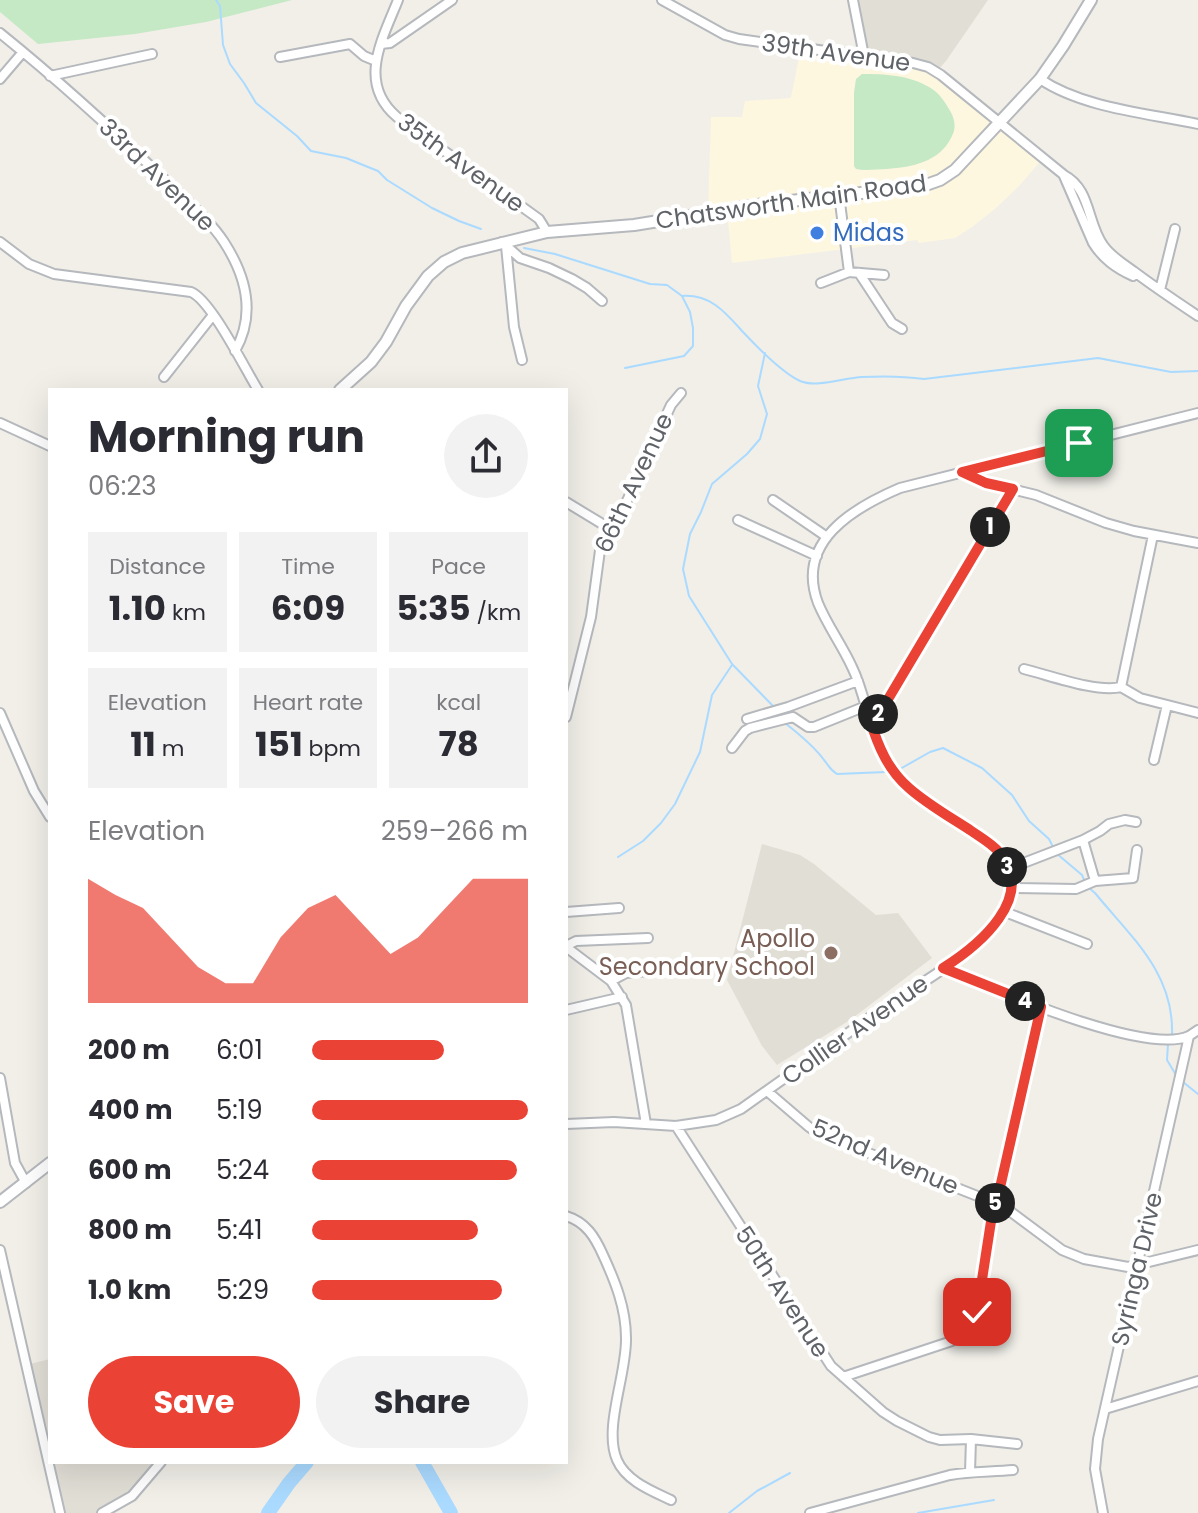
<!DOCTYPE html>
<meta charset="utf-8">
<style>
:root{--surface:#fff;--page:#f2f2f3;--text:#2b2b33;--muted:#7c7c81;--accent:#ea4335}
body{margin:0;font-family:Poppins,sans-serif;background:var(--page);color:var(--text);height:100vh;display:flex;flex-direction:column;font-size:30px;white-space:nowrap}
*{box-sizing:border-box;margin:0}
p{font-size:26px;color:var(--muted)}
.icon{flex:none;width:44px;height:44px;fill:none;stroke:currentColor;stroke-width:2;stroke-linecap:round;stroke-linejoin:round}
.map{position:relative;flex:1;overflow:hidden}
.panel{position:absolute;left:48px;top:388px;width:520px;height:1076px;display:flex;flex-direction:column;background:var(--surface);border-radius:0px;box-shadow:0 8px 32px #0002}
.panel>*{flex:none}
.pin{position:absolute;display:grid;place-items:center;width:68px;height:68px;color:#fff;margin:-34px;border-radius:16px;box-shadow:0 4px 12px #0006}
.km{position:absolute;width:40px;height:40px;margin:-20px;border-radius:50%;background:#222;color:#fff;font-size:22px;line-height:40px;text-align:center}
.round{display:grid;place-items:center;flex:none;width:84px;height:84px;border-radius:42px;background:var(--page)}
.summary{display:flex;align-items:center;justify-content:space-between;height:136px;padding:0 40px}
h1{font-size:44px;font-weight:700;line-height:60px}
.stats{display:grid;grid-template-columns:repeat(3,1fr);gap:12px;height:136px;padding:8px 40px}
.stats div{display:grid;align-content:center;border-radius:0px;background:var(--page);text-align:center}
.stats b{font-size:34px;font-weight:700}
.stats small{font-size:22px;font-weight:400}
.stats p{font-size:22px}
.chart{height:224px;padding:16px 40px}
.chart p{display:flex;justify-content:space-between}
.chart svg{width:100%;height:144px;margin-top:8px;fill:var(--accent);opacity:.7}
.primary-button{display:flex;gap:16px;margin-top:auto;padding:16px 40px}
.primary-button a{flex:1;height:92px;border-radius:48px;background:var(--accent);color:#fff;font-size:32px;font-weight:700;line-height:92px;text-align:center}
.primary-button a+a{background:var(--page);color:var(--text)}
ul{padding:0 40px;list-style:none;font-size:26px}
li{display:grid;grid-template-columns:128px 96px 1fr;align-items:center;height:60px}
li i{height:20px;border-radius:10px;background:var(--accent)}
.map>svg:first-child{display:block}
.commercial{fill:#fef7e0;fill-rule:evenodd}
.education{fill:#e1ded6}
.green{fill:#c5e8c5}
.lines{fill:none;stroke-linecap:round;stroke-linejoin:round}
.stream{stroke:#aadaff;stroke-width:2}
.river{stroke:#aadaff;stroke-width:14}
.minor-casing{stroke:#b5b8bc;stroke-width:12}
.tertiary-casing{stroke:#b5b8bc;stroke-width:14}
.minor{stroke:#fff;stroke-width:8}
.tertiary{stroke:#fff;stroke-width:10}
.route-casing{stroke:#fff;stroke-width:16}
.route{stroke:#ea4335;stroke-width:10}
.shop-dot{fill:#3f7fe0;stroke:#fff;stroke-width:3}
.education-dot{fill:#8d6e63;stroke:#fff;stroke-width:3}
.labels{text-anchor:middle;stroke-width:8;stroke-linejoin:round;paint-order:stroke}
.street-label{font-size:24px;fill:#5f6368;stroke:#fff}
.shop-label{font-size:24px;fill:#366cbe;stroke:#fff;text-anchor:start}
.education-label{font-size:24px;fill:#785e54;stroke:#fff;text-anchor:end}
</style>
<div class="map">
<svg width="1198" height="1513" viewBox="0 0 1198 1513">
<rect width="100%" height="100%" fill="#f1efe8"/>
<!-- commercial -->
<path class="commercial" d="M801,48l121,17 121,93 -24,28 -23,22 -24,19 -17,11 -36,5 -2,-3 -185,23 -5,-53 -19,3 3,-96h31l3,-16 46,-3zM856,79l80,13 17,23 -42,51 -50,4 -7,-4v-73z"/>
<!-- education -->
<path class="education" d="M852,0h136l-42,61 -10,11 -72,-16z
M762,844l38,11 14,9 62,51 22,-2 34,45 -82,62 -73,45 -15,-19 -35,-66z
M50,1359v103h111l-22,27 -37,24h-42l-34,-148z"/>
<!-- green -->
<path class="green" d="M0,0h292l-86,22 -71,12 -97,10 -38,-32z
M862,74c22,0 47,1 67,13 9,5 15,13 20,22 6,10 8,19 2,29 -12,24 -39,29 -64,31 -10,0 -21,2 -31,0l-2,-3v-73l2,-14z"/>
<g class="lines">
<!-- stream -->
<path class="stream" d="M216,0l4,6 3,39 7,19 14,19 12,20 41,33 14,15 35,7 22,9 10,4 9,9 45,28 27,13 22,8
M524,248l31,6 95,30 17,1 15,11 8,16 3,16v18l-9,10 -59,12
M682,296c29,-2 44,17 61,36 15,16 38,40 57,49 17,7 43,-3 62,-4 20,-1 41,-1 62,2l174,-21 73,14 27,-1
M765,353l-7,33 9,28 -7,25 -13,15 -35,30 -11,28 -11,22 -7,35 6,27 43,68 43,44
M785,723c14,11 29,23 39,37 5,6 6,10 13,14l49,-2
M900,769l30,-17 13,-4 39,20 30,27 17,26 20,18 4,8
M1056,853l26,22 3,7
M618,857l25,-16 18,-18 14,-19 25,-52 12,-57 20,-30
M1089,888l6,5c36,44 79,80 77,141
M1168,1044l-1,16 9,15
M1183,1082l15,12
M729,1513l28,-22 33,-18
M918,1513l76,-13"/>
<!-- river -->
<path class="river" d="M422,1462l29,51
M268,1513l21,-30 18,-21"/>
<defs>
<path id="minor" d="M398,0c-16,40 -41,83 -1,117l142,102 8,13
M662,0l63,35 14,4 174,24 15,4 13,8 123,100c27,14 23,48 39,70 8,12 21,19 33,28 20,15 41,29 62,43
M853,0l11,56
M0,33c57,46 112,96 165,147 19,19 44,39 59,62 22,34 32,72 11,109
M381,44l9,-1 62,-43
M280,57l70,-13 14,12 12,5
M50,76l102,-22
M0,79l23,-27
M1040,79c43,29 107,34 158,45
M1064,176l29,67c10,16 23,25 40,33
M839,195l10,77
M0,242l29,22 25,10 137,18c20,8 54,77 67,98
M502,242l18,16 29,10 23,11 15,9 15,13
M506,246l8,81 8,33
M859,273l33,50 10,6
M821,283l28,-11 35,3
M1160,290l15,-61
M164,377l49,-62
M0,423l50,23
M963,472l23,11 50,12 70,28 28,8 64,12
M773,500l54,37
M566,502l43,26
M738,520l79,36
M1024,669c25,6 72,24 97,18
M1121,687l32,-152
M1121,687l19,11 58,15
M0,713l34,78 16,26
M566,717l25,-100 10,-74 25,-40 45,-98 10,-12
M747,719l41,-12 70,-26
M870,720l4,-1 7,-8 132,-222
M732,748l13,-17 5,-3 43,-11 15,10h6l52,-21
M1154,760l13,-55
M1083,840l12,41
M1008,869l75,-29 17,-9 9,-7 16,-4 11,2
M1011,888l65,1 19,-8 38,-3 4,-28
M566,912l53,-4
M1005,912l82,32
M566,946l10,-5 72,-3
M566,947l45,34 15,24 20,119
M943,968c49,20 201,88 246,68
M611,981l15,-8 54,-5
M566,1010l56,-13
M0,1078l15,85 11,20
M767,1091l42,36 9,6 177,70 12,6 55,41 22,9 44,8 70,-17
M566,1124l48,-2 62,4 40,-6 25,-11 131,-93 82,-54 23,-19 18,-18 13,-21 3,-16 -1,-12 -5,-15 -6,-9 -11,-10c-42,-27 -91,-51 -111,-100 -10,-24 -13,-51 -25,-75 -10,-22 -25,-42 -34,-64 -23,-61 35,-95 82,-115l298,-75
M676,1126l155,240 52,46 14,9 32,16 11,3 31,-1 46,5
M566,1216c20,6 29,21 37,39 12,26 23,53 23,83 1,36 -23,90 -9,122 9,21 35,31 54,40
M0,1250l60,263
M843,1377l109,-36c13,-7 19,-15 25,-29l15,-97 7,-23 42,-185
M1105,1409l93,-28
M970,1472l1,-33
M102,1513l30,-17 29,-34
M810,1513l140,-38c20,-4 42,-3 63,-5
M1103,1513l-8,-44 3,-30 87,-385 4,-18 9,-6"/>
<path id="tertiary" d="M340,390l31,-28 15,-20 20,-36 22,-30 16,-14 18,-9 85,-21 87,-7 130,-21 159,-18 17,-6 15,-10 85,-91 23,-33 28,-46
M0,1202l50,-39"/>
</defs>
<!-- minor casing -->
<use href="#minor" class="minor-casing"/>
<!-- tertiary casing -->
<use href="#tertiary" class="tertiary-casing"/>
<!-- minor -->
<use href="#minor" class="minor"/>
<!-- tertiary -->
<use href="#tertiary" class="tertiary"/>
</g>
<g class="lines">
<defs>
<path id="route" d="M977,1312l15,-97 7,-23 42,-185 -98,-39c35,-22 95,-71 56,-116 -8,-9 -19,-15 -29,-22 -20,-13 -43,-26 -61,-42 -21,-18 -31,-42 -39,-68l4,-1 7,-8 132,-222 -27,-6 -24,-11 117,-29"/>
</defs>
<!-- route casing -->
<use href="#route" class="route-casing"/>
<!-- route -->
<use href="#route" class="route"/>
</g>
<!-- markers -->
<circle class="shop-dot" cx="817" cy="233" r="8"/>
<circle class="education-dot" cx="831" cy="953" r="8"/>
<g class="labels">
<!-- street labels -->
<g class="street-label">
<text transform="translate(836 53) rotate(8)" y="8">39th Avenue</text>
<text transform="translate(461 163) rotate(36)" y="8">35th Avenue</text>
<text transform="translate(157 175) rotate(44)" y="8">33rd Avenue</text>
<text transform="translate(791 202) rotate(-8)" y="8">Chatsworth Main Road</text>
<text transform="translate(634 483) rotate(-65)" y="8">66th Avenue</text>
<text transform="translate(855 1030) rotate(-35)" y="8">Collier Avenue</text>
<text transform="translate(885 1157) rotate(23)" y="8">52nd Avenue</text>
<text transform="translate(1137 1269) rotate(-77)" y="8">Syringa Drive</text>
<text transform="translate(782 1292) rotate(57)" y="8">50th Avenue</text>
</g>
<!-- shop labels -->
<g class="shop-label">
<text x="833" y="241">Midas</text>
</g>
<!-- education labels -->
<g class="education-label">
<text x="815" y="947">Apollo<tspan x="815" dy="28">Secondary School</tspan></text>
</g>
</g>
</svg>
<div class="pin" style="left:1079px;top:443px;background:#1e9e55"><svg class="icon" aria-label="arrive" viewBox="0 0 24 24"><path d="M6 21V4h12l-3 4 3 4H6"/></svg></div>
<div class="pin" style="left:977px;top:1312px;background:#d93025"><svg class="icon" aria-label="check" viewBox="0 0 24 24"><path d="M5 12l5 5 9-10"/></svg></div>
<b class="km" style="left:990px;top:527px">1</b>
<b class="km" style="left:878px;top:714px">2</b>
<b class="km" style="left:1007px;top:867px">3</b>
<b class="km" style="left:1025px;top:1001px">4</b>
<b class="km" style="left:995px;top:1203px">5</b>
<section class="panel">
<div class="summary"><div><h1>Morning run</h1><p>06:23</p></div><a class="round"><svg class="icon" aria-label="share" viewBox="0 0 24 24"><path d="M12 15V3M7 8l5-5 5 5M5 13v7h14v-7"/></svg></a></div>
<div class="stats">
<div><p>Distance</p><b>1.10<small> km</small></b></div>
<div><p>Time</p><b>6:09</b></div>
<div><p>Pace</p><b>5:35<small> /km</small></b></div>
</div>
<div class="stats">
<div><p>Elevation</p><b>11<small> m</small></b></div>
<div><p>Heart rate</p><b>151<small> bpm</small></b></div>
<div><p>kcal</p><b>78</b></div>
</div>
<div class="chart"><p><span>Elevation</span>259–266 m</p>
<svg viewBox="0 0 160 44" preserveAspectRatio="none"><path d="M0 44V6L10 11L20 15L30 24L40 33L50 38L60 38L70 24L80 15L90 11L100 20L110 29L120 24L130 15L140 6L150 6L160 6V44z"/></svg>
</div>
<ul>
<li><b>200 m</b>6:01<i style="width:61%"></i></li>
<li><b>400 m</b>5:19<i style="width:100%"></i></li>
<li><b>600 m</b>5:24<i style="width:95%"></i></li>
<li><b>800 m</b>5:41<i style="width:77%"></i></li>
<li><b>1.0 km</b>5:29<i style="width:88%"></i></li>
</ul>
<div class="primary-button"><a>Save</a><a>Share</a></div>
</section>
</div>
